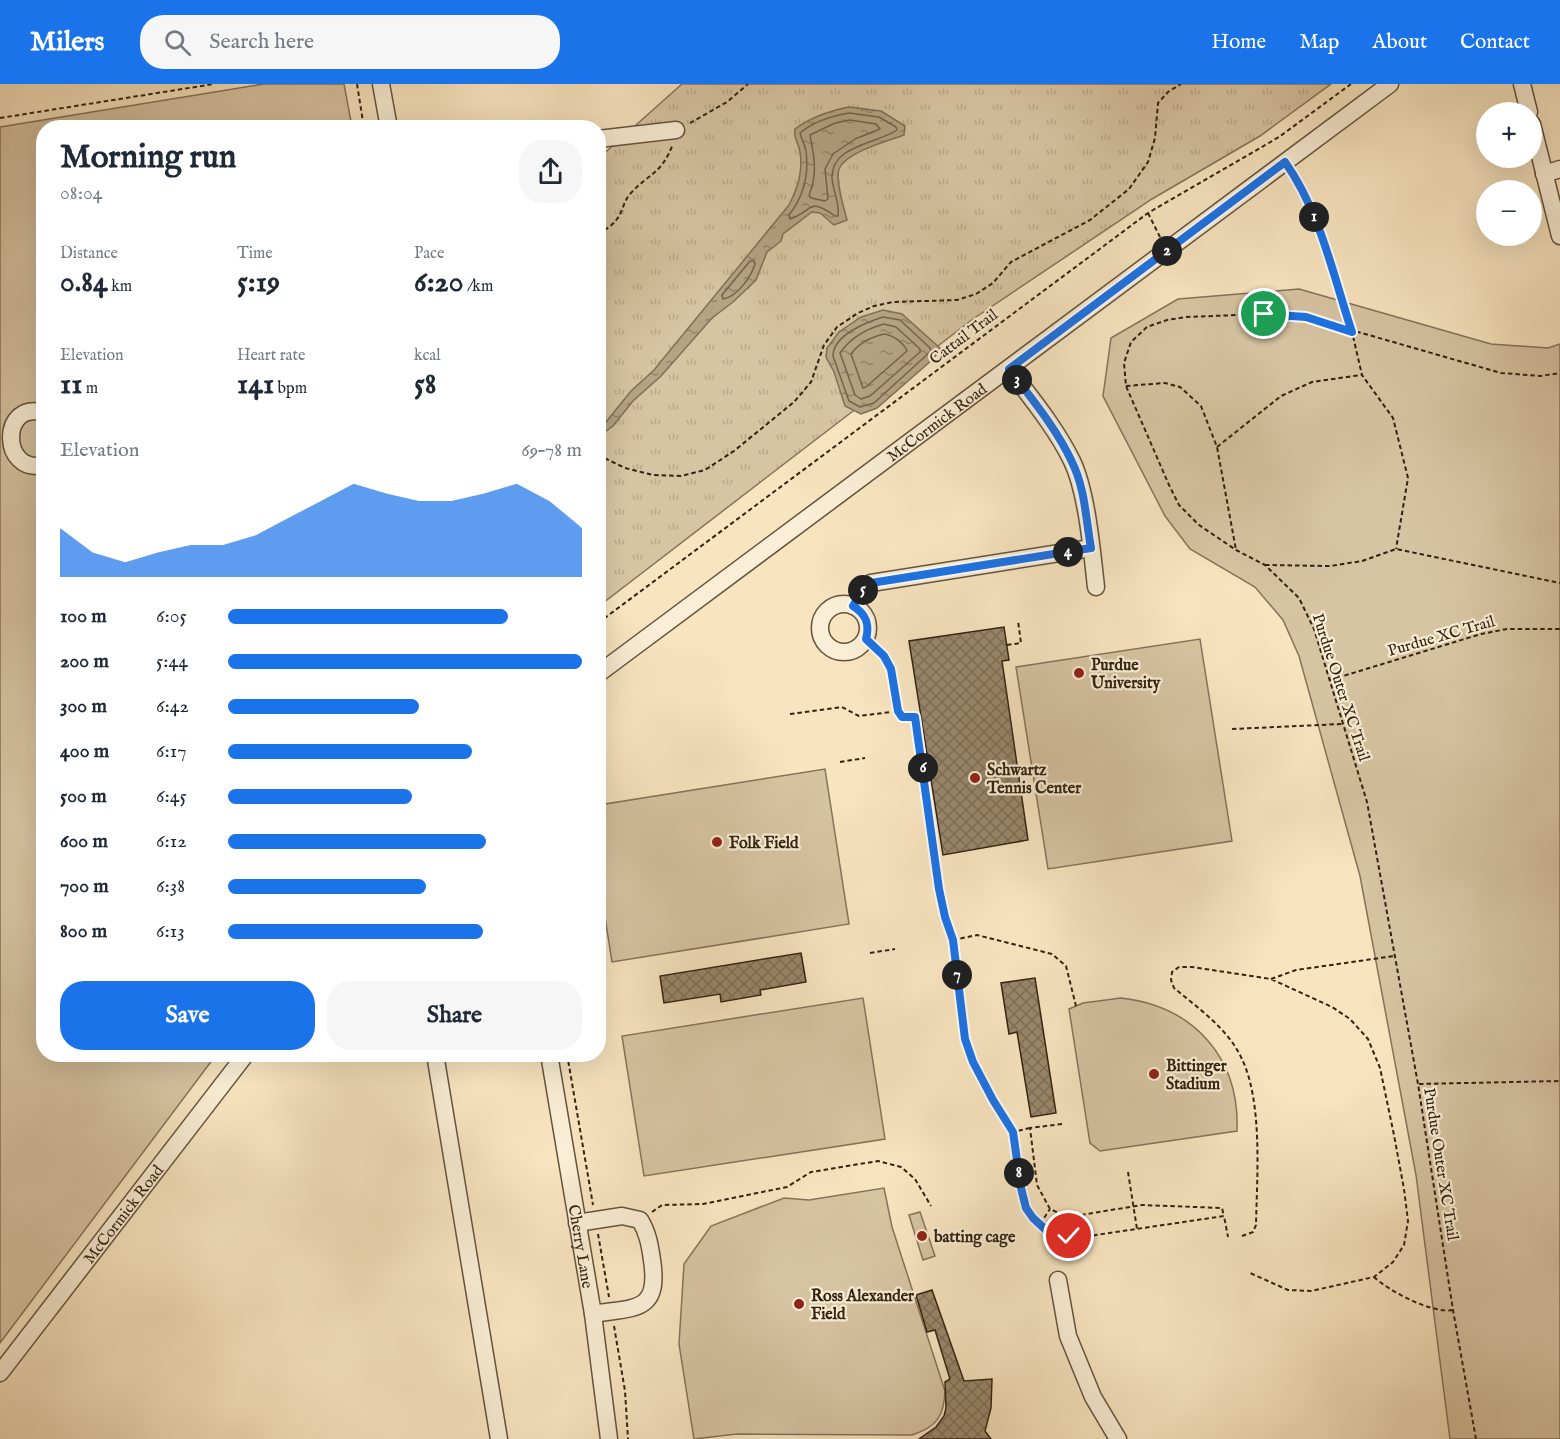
<!DOCTYPE html>
<meta charset="utf-8">
<style>
:root{--surface:#fff;--page:#f6f6f7;--text:#1f2937;--muted:#747a83;--accent:#1a73e8}
body{margin:0;font-family:"IM FELL English",serif;background:var(--page);color:var(--text);height:100vh;display:flex;flex-direction:column;font-size:22px;white-space:nowrap}
*{box-sizing:border-box;margin:0}
p{font-size:20px;color:var(--muted)}
.icon{flex:none;width:33px;height:33px;fill:none;stroke:currentColor;stroke-width:2;stroke-linecap:round;stroke-linejoin:round}
.map{position:relative;flex:1;overflow:hidden}
.panel{position:absolute;left:36px;top:36px;width:570px;height:942px;display:flex;flex-direction:column;background:var(--surface);border-radius:24px;box-shadow:0 6px 24px #0002}
.panel>*{flex:none}
.fabs{position:absolute;left:1476px;top:18px;display:grid;gap:12px}
.fabs a{display:grid;place-items:center;width:66px;height:66px;border-radius:50%;background:var(--surface);box-shadow:0 6px 24px #0002;font-size:30px}
.pin{position:absolute;display:grid;place-items:center;width:51px;height:51px;color:#fff;margin:-26px;border:3px solid #fff;border-radius:50%;box-shadow:0 2px 6px #0007}
.km{position:absolute;width:30px;height:30px;margin:-15px;border-radius:50%;background:#222;color:#fff;font-size:16px;line-height:30px;text-align:center}
.round{display:grid;place-items:center;flex:none;width:63px;height:63px;border-radius:24px;background:var(--page)}
.headline{display:flex;align-items:center;justify-content:space-between;height:102px;padding:0 24px}
h1{font-size:33px;font-weight:700;line-height:45px}
.stats{display:grid;grid-template-columns:repeat(3,1fr);gap:9px;height:102px;padding:6px 24px}
.stats div{display:grid;align-content:center}
.stats b{font-size:30px;font-weight:700}
.stats small{font-size:16px;font-weight:400}
.stats p{font-size:16px}
.chart{height:168px;padding:12px 24px}
.chart p{display:flex;justify-content:space-between}
.chart svg{width:100%;height:108px;margin-top:6px;fill:var(--accent);opacity:.7}
.cta{display:flex;gap:12px;margin-top:auto;padding:12px 24px}
.cta a{flex:1;height:69px;border-radius:24px;background:var(--accent);color:#fff;font-size:24px;font-weight:700;line-height:69px;text-align:center}
.cta a+a{background:var(--page);color:var(--text)}
ul{padding:0 24px;list-style:none;font-size:20px}
li{display:grid;grid-template-columns:96px 72px 1fr;align-items:center;height:45px}
li i{height:15px;border-radius:8px;background:var(--accent)}
header{display:flex;align-items:center;gap:36px;box-sizing:border-box;height:84px;padding:0 30px;background:var(--accent);color:#fff}
header strong{font-size:28px}
nav{display:flex;gap:33px;margin-inline-start:auto;font-size:21px}
.search{width:420px;height:54px;background:var(--page);display:flex;align-items:center;gap:15px;box-sizing:border-box;padding:0 21px;border-radius:24px;color:var(--muted);font-size:22px}
.map>svg:first-child{display:block}
.grass{fill:url(#grass-tufts);stroke:#857359;stroke-width:1.5}
.green{fill:#d7c4a2;stroke:#857359;stroke-width:1.5}
.water{fill:url(#water-ripples);stroke:#816f56;stroke-width:1.5}
.lines{fill:none;stroke-linecap:round;stroke-linejoin:round}
.shore{stroke:#74624a;stroke-width:1.5}
.building{fill:url(#building-cross-hatch);stroke:#332210;stroke-width:1.5}
.minor-casing{stroke:#64533c;stroke-width:19}
.path{stroke:#332210;stroke-width:2;stroke-dasharray:4.5 3;stroke-linecap:butt}
.minor{stroke:#faeed6;stroke-width:16}
.route-casing{stroke:#fff;stroke-width:12}
.route{stroke:#1a73e8;stroke-width:8}
.poi-dot{fill:#8f2418;stroke:#faeed6;stroke-width:2}
.labels{text-anchor:middle;stroke-width:4.5;stroke-linejoin:round;paint-order:stroke}
.street-label{font-size:16px;fill:#332210;stroke:#faeed6}
.poi-label{font-size:16px;font-weight:bold;fill:#332210;stroke:#faeed6;text-anchor:start}
</style>
<header>
<strong>Milers</strong>
<div class="search"><svg class="icon" aria-label="search" viewBox="0 0 24 24"><circle cx="10" cy="10" r="6"/><path d="M15 15l6 6"/></svg>Search here</div>
<nav><a>Home</a><a>Map</a><a>About</a><a>Contact</a></nav>
</header>
<div class="map">
<svg width="1560" height="1355" viewBox="0 0 1560 1355">
<defs>
<pattern id="grass-tufts" width="24" height="20" patternUnits="userSpaceOnUse" patternTransform="scale(1.5)"><rect width="24" height="20" fill="#d7c4a2"/><path d="M3 7l-1-3M5 7V3M7 7l1-3M15 17l-1-3M17 17v-4M19 17l1-3" fill="none" stroke="#b9a88a"/></pattern>
<pattern id="water-ripples" width="26" height="14" patternUnits="userSpaceOnUse" patternTransform="scale(1.5)"><rect width="26" height="14" fill="#b5a384"/><path d="M2 4q2-2 4 0t4 0M15 11q2-2 4 0t4 0" fill="none" stroke="#94846b"/></pattern>
<pattern id="building-cross-hatch" width="8" height="8" patternUnits="userSpaceOnUse" patternTransform="scale(1.5)"><rect width="8" height="8" fill="#99876c"/><path d="M0 0l8 8M0 8l8-8" fill="none" stroke="#7d6e57"/></pattern>
</defs>
<rect width="100%" height="100%" fill="#f8e5c0"/>
<filter id="stains"><feTurbulence type="fractalNoise" baseFrequency=".00333" numOctaves="4"/><feColorMatrix values="0 0 0 0 .2 0 0 0 0 .09 0 0 0 0 .02 0 0 0 .5 -.17"/></filter>
<radialGradient id="worn" r=".72"><stop offset=".6" stop-color="#630" stop-opacity="0"/><stop offset="1" stop-color="#630" stop-opacity=".3"/></radialGradient>
<!-- grass -->
<path class="grass" d="M682,0h649l-71,52 -108,63 -179,120 -374,287v-448z"/>
<!-- green -->
<path class="green" d="M264,0h80l8,43 -308,1v926l172,1 -216,288v-1216z
M1299,205l192,55 57,4 12,-4v1095h-110l-34,-264 -56,-299 -61,-220 -16,-36 -28,-33 -65,-38 -25,-33 -62,-120 8,-58 67,-39z
M1200,555l32,202 -184,28 -32,-202z
M825,685l24,155 -237,38 -13,-83v-74z
M863,914l22,141 -241,37 -22,-140z
M1121,914c72,8 119,59 116,133l-137,20 -10,-8 -21,-134 14,-6z
M884,1104l8,39 53,164c-1,25 -8,36 -33,44l-175,-1 -43,5 -15,-95 5,-80 27,-38 73,-28 25,2z
M920,1128l15,44 -12,4 -14,-45z"/>
<!-- water -->
<path class="water" d="M849,23l32,4 24,15 -1,9c-16,6 -58,17 -65,34 -4,11 5,39 8,51l-13,5 -14,-12 -8,-1 -29,22 -2,7 -14,11 -11,28 -23,22 -21,16 -51,58 -28,25 -20,25 -14,10v-12l7,-2 25,-31 23,-21 135,-165c9,-18 14,-33 11,-53 -1,-9 -7,-13 -5,-23 16,-12 34,-18 54,-22z
M883,226l19,4 39,35 -9,11 -55,48 -16,6 -16,-8 -11,-34 -8,-15 1,-9 12,-16 22,-15z"/>
<g class="lines">
<!-- shore -->
<path class="shore" d="M849,29l30,4 17,10 1,3c-20,14 -66,15 -65,48 1,13 8,26 6,38h-3c-28,-20 -22,-4 -45,3l-1,-4c15,-19 20,-41 17,-64 -1,-7 -5,-12 -6,-18 14,-12 32,-17 49,-20z
M850,36l26,4 4,5 -25,10 -22,15 -8,15 3,30 -3,2 -14,-3 -2,-3c9,-20 5,-40 1,-60l25,-12z
M750,177h4l1,3c-4,13 -18,33 -32,35l-1,-4z
M883,233l17,3 30,28 1,3 -57,52 -14,4 -11,-6 -16,-45c0,-21 34,-34 50,-39z
M884,240l12,3 24,22v3l-50,44 -9,3 -6,-4 -15,-42c11,-16 26,-24 44,-29z
M884,250c9,1 20,9 23,17l-41,36 -3,1 -12,-34c8,-11 20,-17 33,-20z"/>
</g>
<!-- building -->
<path class="building" d="M1004,543l5,33 -7,1 26,179 -85,15 -34,-214z
M801,869l5,29 -46,8 1,5 -40,7 -1,-8 -56,9 -4,-27z
M1035,894l21,135 -25,4 -14,-85 -8,2 -8,-51z
M932,1206l32,91 28,-2 -1,29 -6,23 6,8h-72l17,-12 8,-11 2,-8 -1,-26 5,-3 -15,-49 -8,2 -11,-37z"/>
<g class="lines">
<defs>
<g id="minor">
<path d="M381,0l8,44"/>
<path d="M1522,0l7,28"/>
<path d="M1532,40l28,112"/>
<path d="M598,55l78,-9"/>
<path d="M1544,90l16,-5"/>
<path d="M1009,285c22,29 47,59 63,92 15,31 20,91 24,126"/>
<path d="M44,329c-44,-14 -44,62 0,52"/>
<circle cx="844" cy="544" r="24"/>
<path d="M853,522l12,-19 6,-4 220,-35"/>
<path id="s1" d="M598,590l792,-590"/>
<path d="M435,970l64,385"/>
<path id="s2" d="M549,970l44,260 16,125"/>
<path d="M577,1139l45,-7 18,4c8,13 10,26 12,40 8,53 -17,47 -59,54"/>
<path d="M1058,1196l10,56 25,61 25,42"/>
<path id="s3" d="M0,1289l246,-319"/>
</g>
</defs>
<!-- minor casing -->
<use href="#minor" class="minor-casing"/>
<!-- path -->
<path class="path" d="M357,0l7,44
M0,34l214,-34
M690,39l37,-21 21,-18
M1294,91l5,7 15,33 38,117 10,43 31,43 15,60 -12,71
M1148,129l12,24
M598,150c7,-4 14,-8 19,-15 6,-7 6,-17 13,-25 19,-21 31,-19 43,-50
M1126,302l39,-3 15,4 21,19 16,41 19,103
M1217,363l64,-51 31,-14 49,-7
M598,371l27,13 28,7 28,1 24,-6 29,-19 60,-49 17,-20 13,-37 13,-18 21,-14 16,-7 19,-4 64,-2 19,-6 17,-11 18,-21 79,-42 39,-31 19,-27 7,-24 3,-35 10,-11 13,-8
M1265,481l65,1 32,-5 34,-12 164,34
M598,539l550,-410 131,-76 72,-53
M866,555l18,17 7,13 8,42c6,9 12,7 22,5
M1007,561l14,-2 -3,-22
M1330,596l151,-46 26,-5h53
M790,630l52,-7 17,9 40,-5
M915,633l24,172 6,28 8,23 12,99 8,22 20,39 20,32
M1232,645l110,-5
M840,678l25,-4
M953,856l24,-5 75,19 14,12 10,40
M870,869l25,-4
M1271,895l25,-9 98,-14
M567,970l26,151
M1419,1000l141,-3
M1062,1040l-32,4 7,57 13,24 18,8 74,-12 80,3 2,8
M1030,1044l-17,4 8,56 5,20 7,10 13,11 12,6 31,1 135,-20 4,21
M1128,1088l9,57
M652,1128l10,-7 41,-1 84,-17 24,-15 67,-11 23,6 14,12 16,27
M1040,1140l10,-15
M598,1150l11,63
M1242,1152l11,-4 3,-7c1,-50 7,-124 -15,-168 -14,-29 -43,-49 -67,-69l-3,-8 1,-8 7,-5h13l79,12 61,28 18,12 18,20 12,29 14,67 10,54 4,32 -4,24 -11,17 -19,15 -63,14 -23,-1 -38,-17
M1374,1193c15,14 58,37 79,33
M614,1242l11,65 3,48
M1476,1355l-23,-129 -35,-226 -51,-282 -53,-173 -15,-31 -34,-33 -29,-15 -37,-25 -20,-20 -10,-20 -43,-99 -2,-23 7,-21 16,-15 20,-7 19,-3 78,-3 42,3 195,56 40,3 19,-3"/>
<!-- minor -->
<use href="#minor" class="minor"/>
</g>
<g class="lines">
<defs>
<path id="route" d="M1069,1152l-11,-1 -12,-5 -13,-12 -7,-10 -5,-20 -8,-56 -20,-32 -20,-38 -8,-23 -12,-99 -8,-23 -6,-28 -24,-172h-13l-4,-6 -7,-42 -7,-13 -18,-17c4,-15 0,-25 -13,-33l12,-19 6,-4 220,-35c-5,-28 -6,-60 -19,-86 -15,-33 -41,-64 -63,-93l276,-207c35,49 48,113 67,170l-46,-15 -42,-3"/>
</defs>
<!-- route casing -->
<use href="#route" class="route-casing"/>
<!-- route -->
<use href="#route" class="route"/>
</g>
<!-- markers -->
<g class="poi-dot">
<circle cx="1079" cy="589" r="6"/>
<circle cx="975" cy="694" r="6"/>
<circle cx="717" cy="758" r="6"/>
<circle cx="1154" cy="990" r="6"/>
<circle cx="922" cy="1152" r="6"/>
<circle cx="799" cy="1220" r="6"/>
</g>
<g class="labels">
<!-- street labels -->
<g class="street-label">
<text transform="translate(963 252) rotate(-37)" y="6">Cattail Trail</text>
<text dy="6" stroke="none"><textPath href="#s1" startOffset="422">McCormick Road</textPath></text>
<text transform="translate(1441 551) rotate(-16)" y="6">Purdue XC Trail</text>
<text transform="translate(1342 603) rotate(72)" y="6">Purdue Outer XC Trail</text>
<text transform="translate(1442 1080) rotate(81)" y="6">Purdue Outer XC Trail</text>
<text dy="6" stroke="none"><textPath href="#s3" startOffset="201">McCormick Road</textPath></text>
<text dy="6" stroke="none"><textPath href="#s2" startOffset="195">Cherry Lane</textPath></text>
</g>
<!-- poi labels -->
<g class="poi-label">
<text x="1091" y="586">Purdue<tspan x="1091" dy="18">University</tspan></text>
<text x="987" y="691">Schwartz<tspan x="987" dy="18">Tennis Center</tspan></text>
<text x="729" y="764">Folk Field</text>
<text x="1166" y="987">Bittinger<tspan x="1166" dy="18">Stadium</tspan></text>
<text x="934" y="1158">batting cage</text>
<text x="811" y="1217">Ross Alexander<tspan x="811" dy="18">Field</tspan></text>
</g>
</g>
<rect width="100%" height="100%" filter="url(#stains)"/>
<rect width="100%" height="100%" fill="url(#worn)"/>
</svg>
<div class="fabs">
<a>+</a>
<a>−</a>
</div>
<div class="pin" style="left:1264px;top:230px;background:#1e9e55"><svg class="icon" aria-label="arrive" viewBox="0 0 24 24"><path d="M6 21V4h12l-3 4 3 4H6"/></svg></div>
<div class="pin" style="left:1069px;top:1152px;background:#d93025"><svg class="icon" aria-label="check" viewBox="0 0 24 24"><path d="M5 12l5 5 9-10"/></svg></div>
<b class="km" style="left:1314px;top:133px">1</b>
<b class="km" style="left:1167px;top:167px">2</b>
<b class="km" style="left:1017px;top:296px">3</b>
<b class="km" style="left:1068px;top:468px">4</b>
<b class="km" style="left:863px;top:506px">5</b>
<b class="km" style="left:923px;top:684px">6</b>
<b class="km" style="left:957px;top:891px">7</b>
<b class="km" style="left:1019px;top:1089px">8</b>
<section class="panel">
<div class="headline"><div><h1>Morning run</h1><p>08:04</p></div><a class="round"><svg class="icon" aria-label="share" viewBox="0 0 24 24"><path d="M12 15V3M7 8l5-5 5 5M5 13v7h14v-7"/></svg></a></div>
<div class="stats">
<div><p>Distance</p><b>0.84<small> km</small></b></div>
<div><p>Time</p><b>5:19</b></div>
<div><p>Pace</p><b>6:20<small> /km</small></b></div>
</div>
<div class="stats">
<div><p>Elevation</p><b>11<small> m</small></b></div>
<div><p>Heart rate</p><b>141<small> bpm</small></b></div>
<div><p>kcal</p><b>58</b></div>
</div>
<div class="chart"><p><span>Elevation</span>69–78 m</p>
<svg viewBox="0 0 160 44" preserveAspectRatio="none"><path d="M0 44V24L10 34L20 38L30 34L40 31L50 31L60 27L70 20L80 13L90 6L100 10L110 13L120 13L130 10L140 6L150 13L160 24V44z"/></svg>
</div>
<ul>
<li><b>100 m</b>6:05<i style="width:79%"></i></li>
<li><b>200 m</b>5:44<i style="width:100%"></i></li>
<li><b>300 m</b>6:42<i style="width:54%"></i></li>
<li><b>400 m</b>6:17<i style="width:69%"></i></li>
<li><b>500 m</b>6:45<i style="width:52%"></i></li>
<li><b>600 m</b>6:12<i style="width:73%"></i></li>
<li><b>700 m</b>6:38<i style="width:56%"></i></li>
<li><b>800 m</b>6:13<i style="width:72%"></i></li>
</ul>
<div class="cta"><a>Save</a><a>Share</a></div>
</section>
</div>
